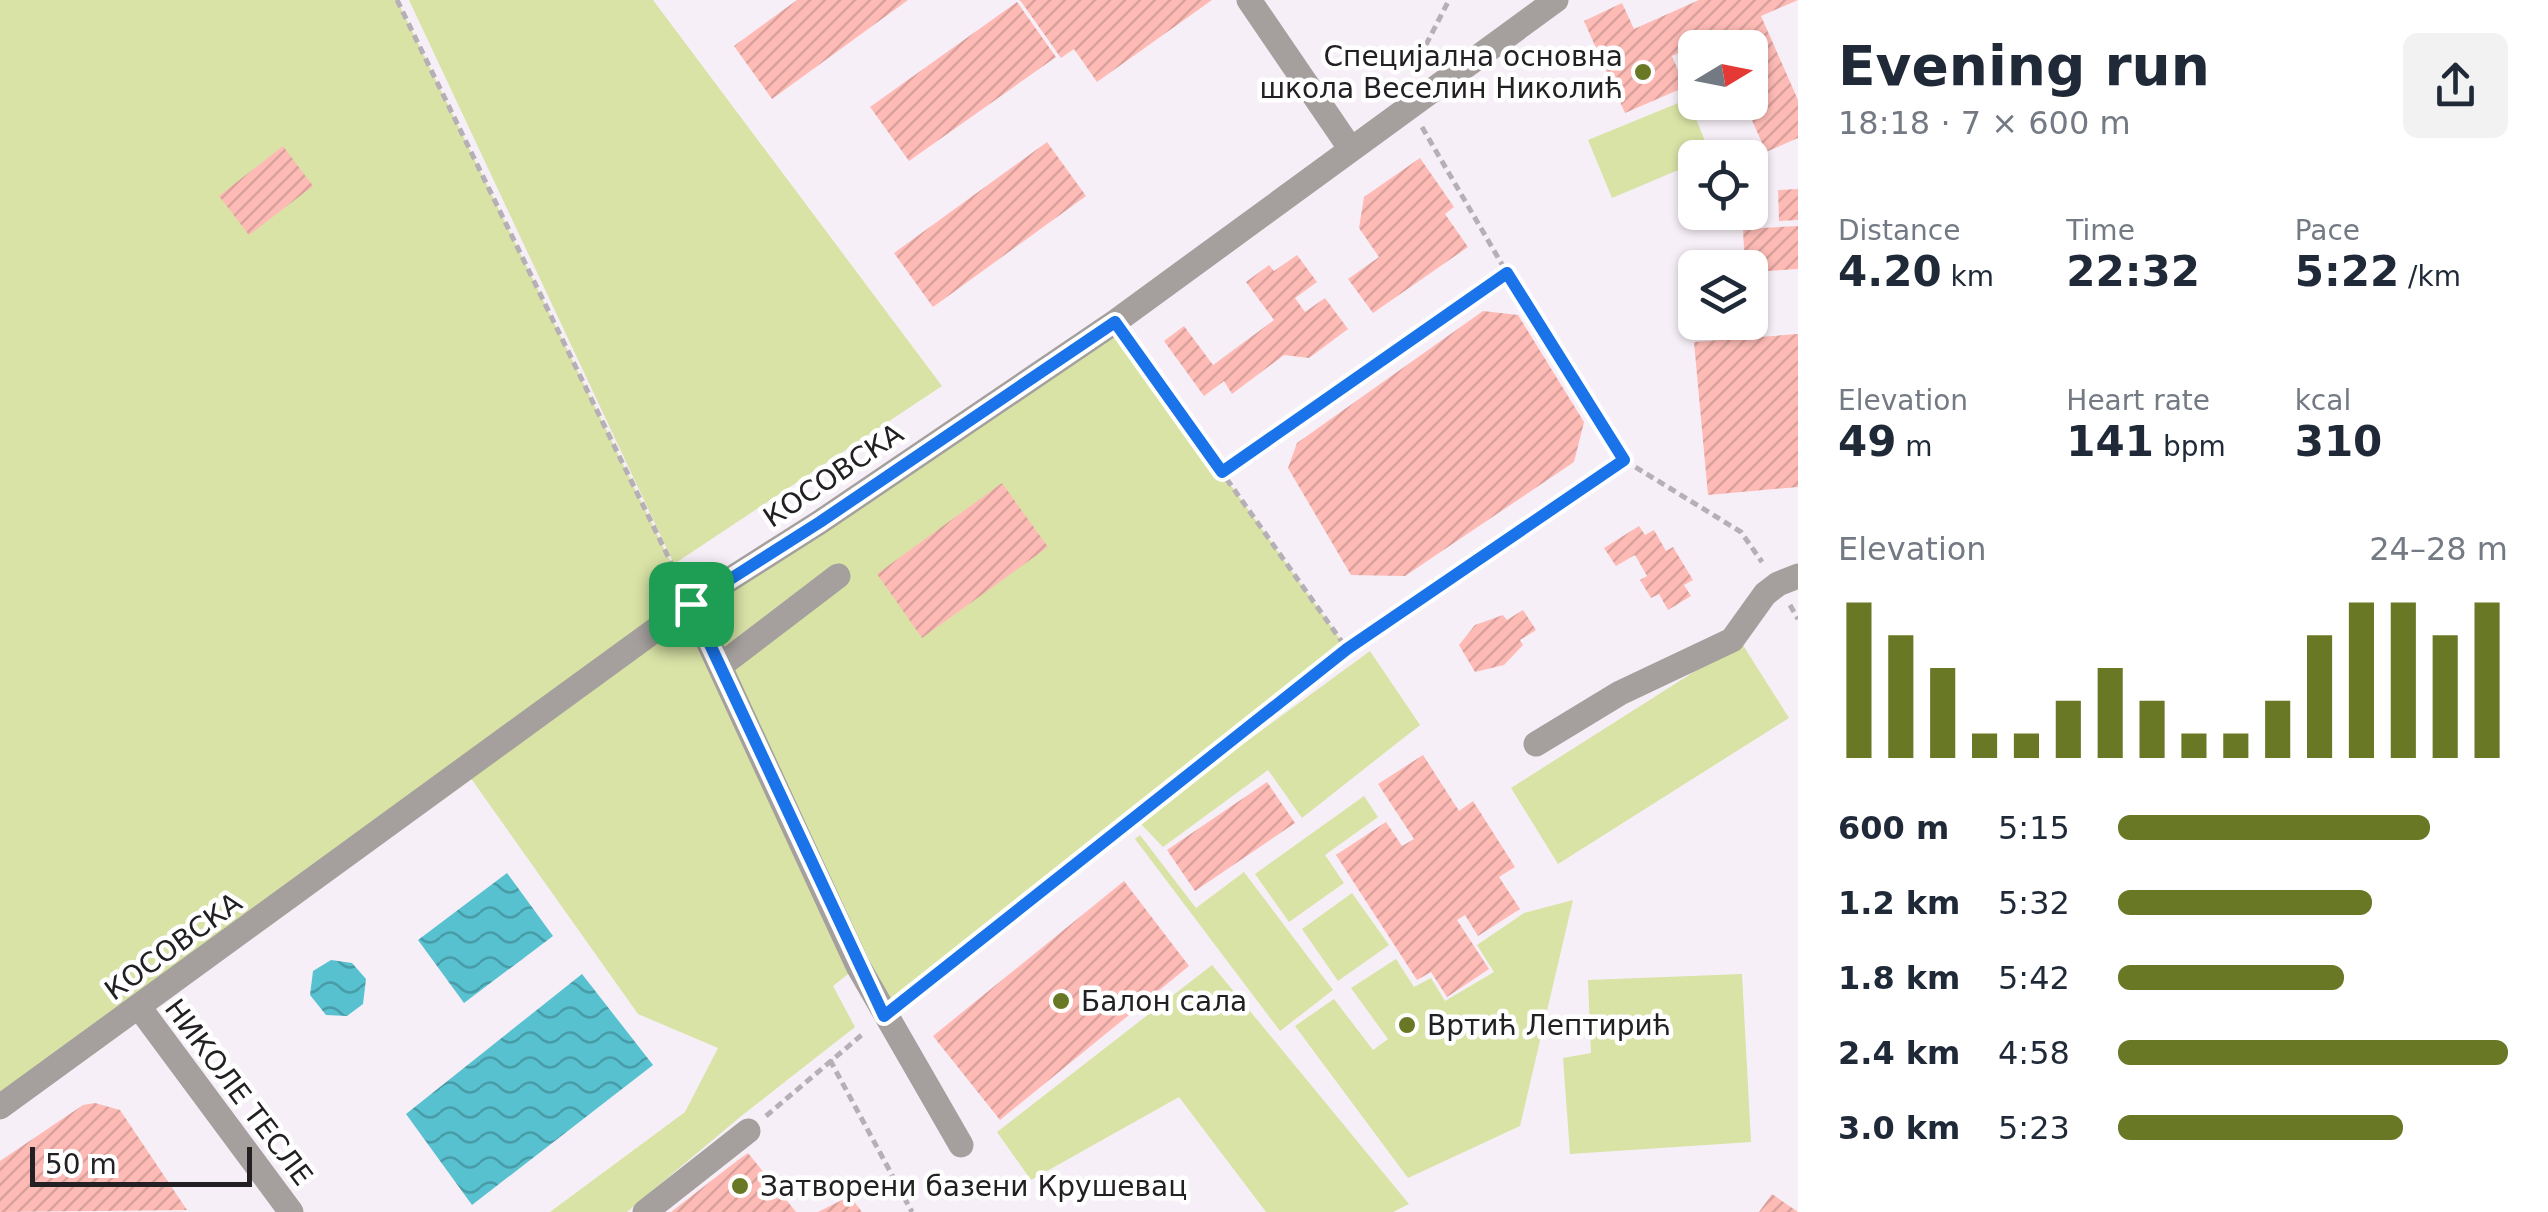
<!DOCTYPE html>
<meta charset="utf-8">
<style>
:root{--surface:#fff;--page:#f2f2f3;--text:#1f2937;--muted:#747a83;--accent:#697825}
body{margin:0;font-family:"DejaVu Sans",sans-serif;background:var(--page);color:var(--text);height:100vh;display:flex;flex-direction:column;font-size:38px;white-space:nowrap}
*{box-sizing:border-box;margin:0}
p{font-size:32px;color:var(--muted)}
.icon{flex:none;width:55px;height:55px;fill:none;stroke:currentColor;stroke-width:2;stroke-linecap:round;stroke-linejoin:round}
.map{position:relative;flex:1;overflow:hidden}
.sheet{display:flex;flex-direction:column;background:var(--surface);width:750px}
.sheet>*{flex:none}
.needle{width:65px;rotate:80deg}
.controls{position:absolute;left:1678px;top:30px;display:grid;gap:20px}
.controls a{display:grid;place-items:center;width:90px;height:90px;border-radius:15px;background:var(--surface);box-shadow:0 2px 8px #0004;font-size:50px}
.scale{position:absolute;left:30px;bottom:25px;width:222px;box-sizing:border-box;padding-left:10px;border:5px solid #232023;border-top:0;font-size:28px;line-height:35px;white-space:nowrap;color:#232023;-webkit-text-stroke:8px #fff;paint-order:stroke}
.pin{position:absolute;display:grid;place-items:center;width:85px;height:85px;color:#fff;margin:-42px;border-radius:20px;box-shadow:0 5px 15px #0006}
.round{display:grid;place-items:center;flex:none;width:105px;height:105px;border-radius:15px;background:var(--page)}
.overview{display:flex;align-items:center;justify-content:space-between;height:170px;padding:0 40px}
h1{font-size:55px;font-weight:700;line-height:75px}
.figures{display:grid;grid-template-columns:repeat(3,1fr);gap:15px;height:170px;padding:10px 40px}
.figures div{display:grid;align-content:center}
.figures b{font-size:42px;font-weight:700}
.figures small{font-size:28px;font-weight:400}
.figures p{font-size:28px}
.chart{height:280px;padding:20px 40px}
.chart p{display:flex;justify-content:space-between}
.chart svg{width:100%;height:180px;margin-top:10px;stroke:var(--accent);stroke-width:6}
ul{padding:0 40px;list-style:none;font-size:32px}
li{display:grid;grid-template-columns:160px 120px 1fr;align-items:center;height:75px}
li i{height:25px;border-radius:12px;background:var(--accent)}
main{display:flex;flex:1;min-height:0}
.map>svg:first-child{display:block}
.green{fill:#d9e3a6}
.water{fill:url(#water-waves)}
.building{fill:url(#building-hatch)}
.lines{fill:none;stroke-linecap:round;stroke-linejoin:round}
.path{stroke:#b6afb6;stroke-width:5;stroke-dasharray:8 5;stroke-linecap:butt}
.minor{stroke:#a5a09e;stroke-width:25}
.route-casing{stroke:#fff;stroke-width:20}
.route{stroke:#1a73e8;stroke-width:12}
.poi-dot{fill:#697825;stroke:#fff;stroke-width:4}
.labels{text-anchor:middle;stroke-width:9;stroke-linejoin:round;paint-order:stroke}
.poi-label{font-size:28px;fill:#232023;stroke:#fff;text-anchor:start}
.street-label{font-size:28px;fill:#232023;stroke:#fff}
</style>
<main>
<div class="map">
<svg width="1798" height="1212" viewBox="0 0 1798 1212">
<defs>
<pattern id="water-waves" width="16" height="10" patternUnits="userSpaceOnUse" patternTransform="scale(2.5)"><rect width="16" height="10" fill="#58c1d0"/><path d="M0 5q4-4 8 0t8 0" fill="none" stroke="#489ca8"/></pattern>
<pattern id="building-hatch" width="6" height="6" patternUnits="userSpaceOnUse" patternTransform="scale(2.5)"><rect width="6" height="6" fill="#febbb6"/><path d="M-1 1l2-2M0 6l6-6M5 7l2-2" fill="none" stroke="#d9a09c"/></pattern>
</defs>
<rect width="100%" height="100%" fill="#f7eff7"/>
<!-- green -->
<path class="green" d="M0,0h397l294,604 424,-282 232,327 -463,368 -27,-50 -24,19 22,41 -115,90 -113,95h-77l135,-100 33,-64 -80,-34 -173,-244 -465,337z
M409,0h244l289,386 -268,178z
M1688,99l23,57 -16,2v5l-83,35 -24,-58z
M1741,642l48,76 -231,146 -47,-76z
M1370,651l50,74 -118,93 -34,-48 -105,77 -25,-26z
M1364,796l14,21 -53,38 19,28 -55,39 -34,-48z
M1140,835l56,73 48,-36 89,118 -53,41 -145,-192z
M1352,893l37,52 -51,36 -36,-52z
M1573,900l-53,226 -112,52 -113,-152 39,-27 39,51 15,-11 -37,-51 45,-29 18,28 17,-9 14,23 49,-29 -17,-27 47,-32z
M1212,965l197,239 -16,8h-127l-87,-115 -148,83 -34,-48z
M1742,974l9,168 -181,12 -7,-96 28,-5 -3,-73z"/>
<!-- water -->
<path class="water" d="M507,873l46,63 -89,67 -46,-63z
M331,960l21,3 14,16 -3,25 -16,12 -21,-1 -16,-20 3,-24z
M582,974l71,91 -181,140 -66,-91z"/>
<!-- building -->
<path class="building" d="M797,0h111l-136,99 -38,-53z
M1020,0h192l-115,82 -23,-33 -13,9z
M1699,0h99l-37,16 37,84v38l-32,14 -22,-50h6v-54h-30l-5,-11 -43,19 13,31 -60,26 -41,-92 38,-18 12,26z
M1017,2l39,55 -147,104 -39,-54z
M1047,142l39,54 -153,111 -39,-54z
M283,146l30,40 -64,49 -30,-39z
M1420,158l34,49 -9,7 23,33 -95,66 -25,-34 31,-22 -20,-29 5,-31z
M1798,189v31l-19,1 -1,-31z
M1798,226v43l-48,3v-4h-5l-2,-39z
M1297,255l20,27 -22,16 10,14 20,-14 23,31 -39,29 -25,-3 -52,39 -8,-13 -20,15 -40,-55 20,-15 29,39 61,-45 -28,-38 23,-17 5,6z
M1483,311l35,4 66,107 -10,40 -169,114 -54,-1 -63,-107 9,-25z
M1798,334v153l-90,8 -14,-153z
M1002,483l46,64 -126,91 -45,-64z
M1639,526l6,9 9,-5 12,21 7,-4 20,33 -9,5 7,11 -23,14 -9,-16 -8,4 -11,-18 7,-4 -12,-21 -19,11 -12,-18z
M1523,610l13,20 -16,10 3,5 -19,20 -29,7 -16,-27 16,-20 28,-10 4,5z
M1423,755l36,56 14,-10 42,66 -16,10 21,32 -42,27 -13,-21 -8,5 32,49 -42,28 -16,-25 -14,8 -81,-125 50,-33 16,24 12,-7 -36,-55z
M1267,782l28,41 -100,68 -28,-41z
M1124,881l65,85 -189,154 -67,-84z
M95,1103l25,7 67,100 -187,2v-51l83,-56z
M748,1153l48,59h-125l67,-52z
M1772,1194l26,18h-39z
M850,1196l12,16h-44z"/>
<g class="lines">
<!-- path -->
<path class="path" d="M397,0l282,579
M1414,68l35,-68
M1422,127l85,146 117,187 117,72 21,30
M1129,341l218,308
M1222,471l285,-198
M1790,605l8,14
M908,998l439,-349 277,-189
M830,1060l82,152
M766,1116l98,-83"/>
<!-- minor -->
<path class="minor" d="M1249,0l101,148
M691,604l167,362 103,179
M720,666l118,-90
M1536,744l84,-51 112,-53 33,-46 13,-10 20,-8
M139,1007l152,205
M0,1107l691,-503 129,-82 295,-200 441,-322
M645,1212l103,-81"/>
</g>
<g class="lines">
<defs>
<path id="route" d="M1507,273l117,187 -277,189 -463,367 -193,-412 129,-82 295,-200 107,150z"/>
</defs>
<!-- route casing -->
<use href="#route" class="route-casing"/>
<!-- route -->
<use href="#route" class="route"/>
</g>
<!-- markers -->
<g class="poi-dot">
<circle cx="1643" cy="72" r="10"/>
<circle cx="1061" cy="1001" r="10"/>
<circle cx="1407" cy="1025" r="10"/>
<circle cx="740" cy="1186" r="10"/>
</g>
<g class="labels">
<!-- poi labels -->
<g class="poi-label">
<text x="1623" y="66" text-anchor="end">Специјална основна<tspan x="1623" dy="32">школа Веселин Николић</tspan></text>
<text x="1081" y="1011">Балон сала</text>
<text x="1427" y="1035">Вртић Лептирић</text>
<text x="760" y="1196">Затворени базени Крушевац</text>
</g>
<!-- street labels -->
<g class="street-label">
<text transform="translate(833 475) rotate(-34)" y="10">КОСОВСКА</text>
<text transform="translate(173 946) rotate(-36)" y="10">КОСОВСКА</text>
<text transform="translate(239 1092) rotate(53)" y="10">НИКОЛЕ ТЕСЛЕ</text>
</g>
</g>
</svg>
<div class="controls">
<a><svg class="needle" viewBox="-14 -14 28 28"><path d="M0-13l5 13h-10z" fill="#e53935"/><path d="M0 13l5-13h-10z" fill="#747a83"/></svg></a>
<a><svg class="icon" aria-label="locate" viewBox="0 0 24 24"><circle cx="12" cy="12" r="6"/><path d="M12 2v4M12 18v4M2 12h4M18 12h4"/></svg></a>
<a><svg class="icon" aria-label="layers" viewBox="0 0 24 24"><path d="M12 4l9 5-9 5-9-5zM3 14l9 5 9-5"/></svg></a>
</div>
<div class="scale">50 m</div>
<div class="pin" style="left:691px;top:604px;background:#1e9e55"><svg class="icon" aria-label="arrive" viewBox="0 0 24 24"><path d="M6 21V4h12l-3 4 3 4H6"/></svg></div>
</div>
<section class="sheet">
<div class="overview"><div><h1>Evening run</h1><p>18:18 · 7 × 600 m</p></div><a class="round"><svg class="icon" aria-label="share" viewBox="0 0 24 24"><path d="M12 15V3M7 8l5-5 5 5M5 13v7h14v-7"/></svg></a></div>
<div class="figures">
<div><p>Distance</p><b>4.20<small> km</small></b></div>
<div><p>Time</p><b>22:32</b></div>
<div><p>Pace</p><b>5:22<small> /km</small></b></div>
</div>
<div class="figures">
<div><p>Elevation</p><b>49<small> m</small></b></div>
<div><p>Heart rate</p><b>141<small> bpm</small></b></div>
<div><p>kcal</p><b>310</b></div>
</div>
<div class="chart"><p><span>Elevation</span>24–28 m</p>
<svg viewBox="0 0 160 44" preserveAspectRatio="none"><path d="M5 44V6M15 44V14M25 44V22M35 44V38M45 44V38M55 44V30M65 44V22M75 44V30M85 44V38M95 44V38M105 44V30M115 44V14M125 44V6M135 44V6M145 44V14M155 44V6"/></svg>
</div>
<ul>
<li><b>600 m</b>5:15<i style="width:80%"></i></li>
<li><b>1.2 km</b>5:32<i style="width:65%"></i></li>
<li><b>1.8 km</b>5:42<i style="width:58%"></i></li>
<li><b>2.4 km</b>4:58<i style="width:100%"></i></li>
<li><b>3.0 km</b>5:23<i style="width:73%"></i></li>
</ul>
</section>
</main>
